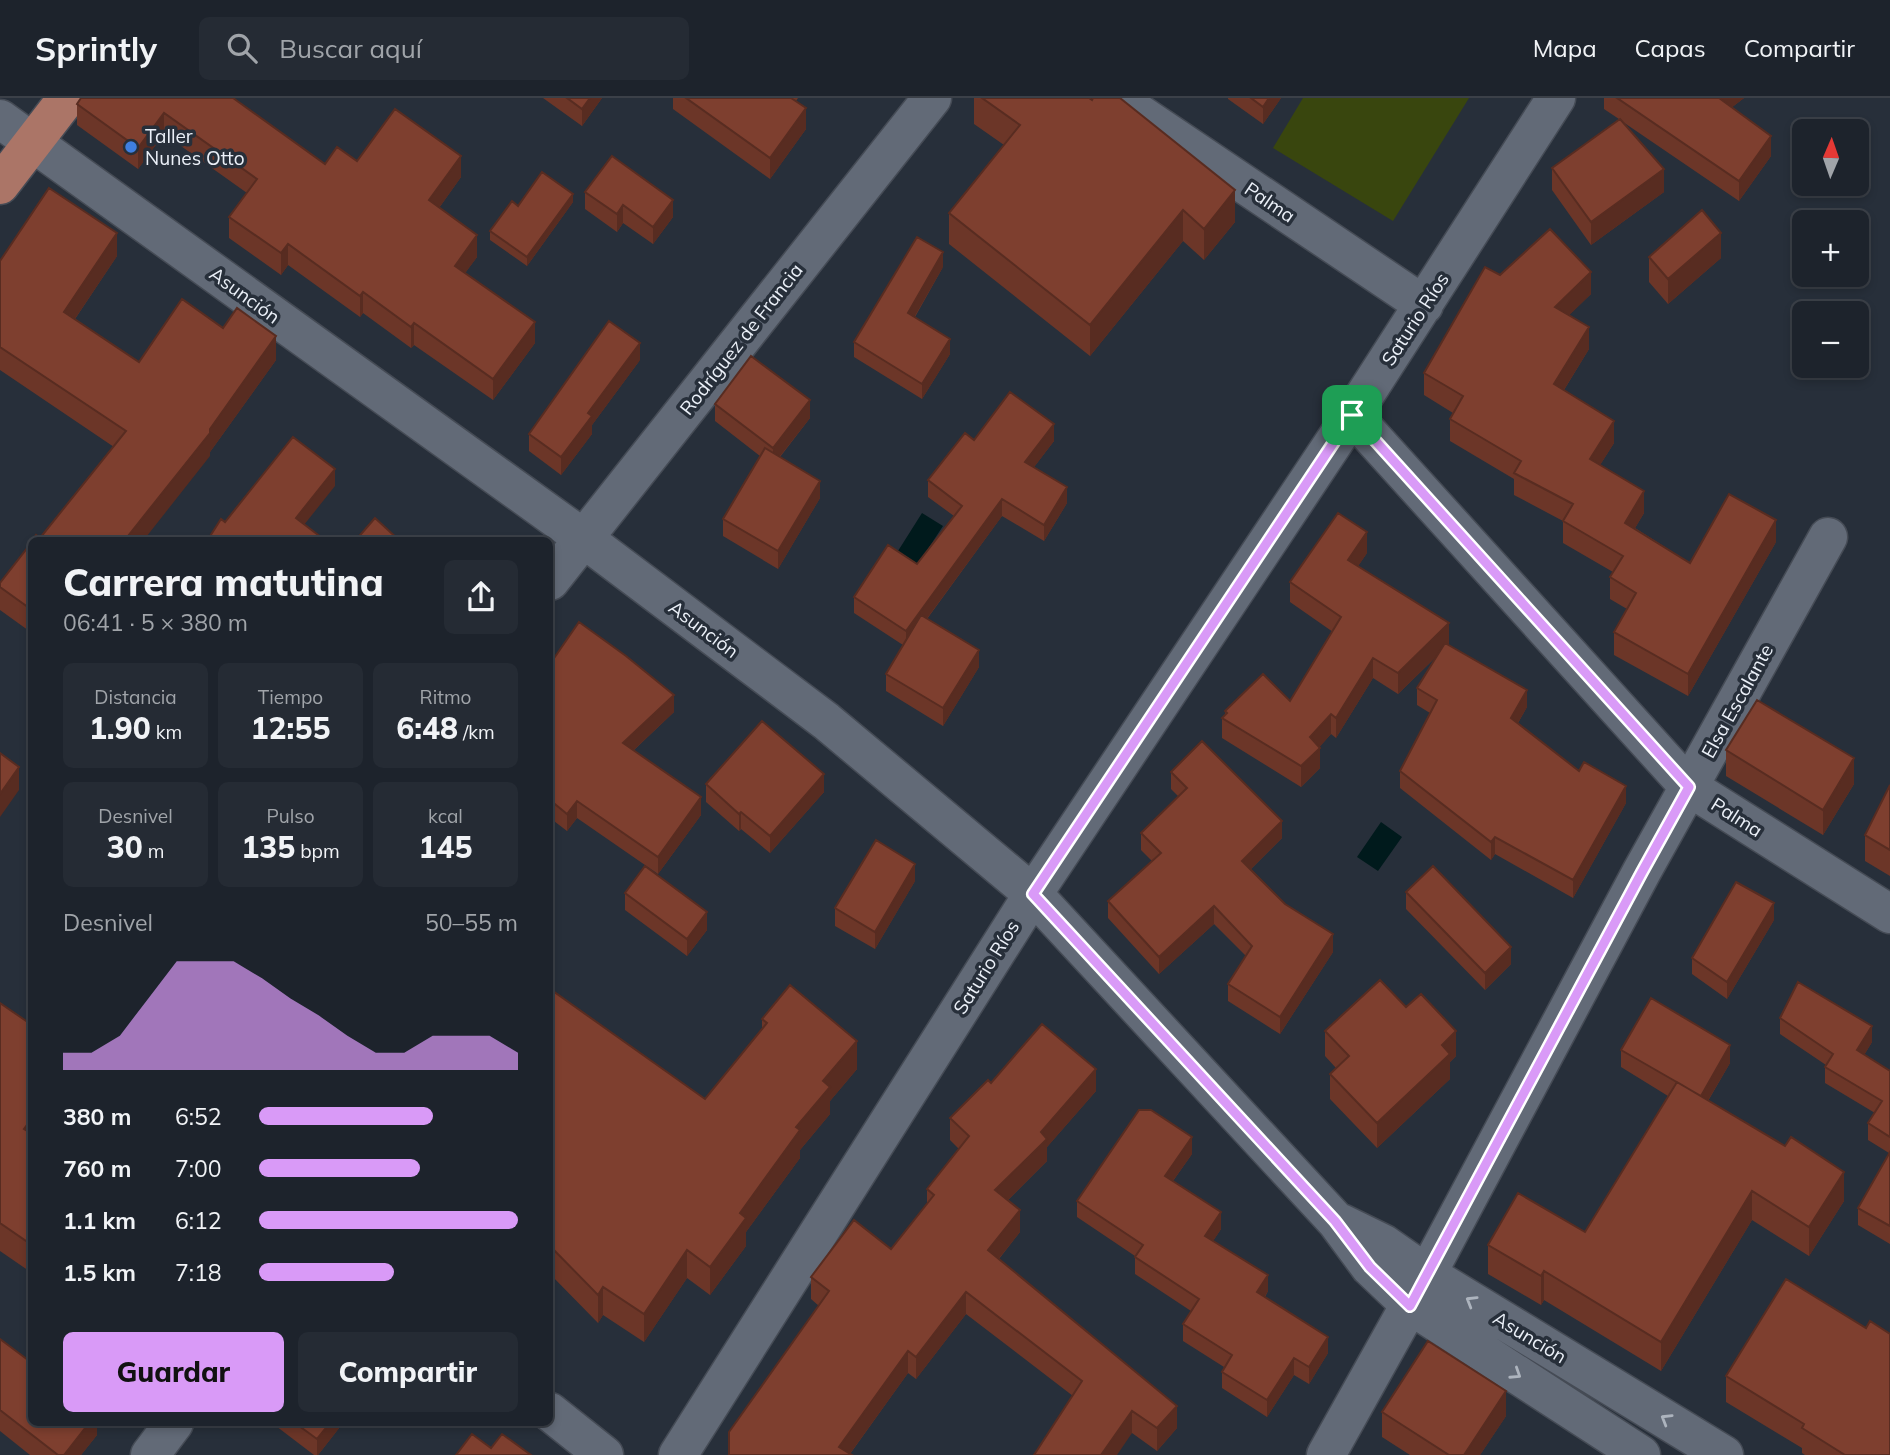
<!DOCTYPE html>
<html lang="es">
<meta charset="utf-8">
<style>
:root{--surface:#1d232c;--page:#252b34;--text:#f1f3f6;--muted:#a0a4a9;--line:#3b4048;--accent:#d99af7}
body{margin:0;font-family:Mulish,sans-serif;background:var(--page);color:var(--text);height:100vh;display:flex;flex-direction:column;font-size:26px;white-space:nowrap}
*{box-sizing:border-box;margin:0}
p{font-size:23px;color:var(--muted)}
.icon{flex:none;width:38px;height:38px;fill:none;stroke:currentColor;stroke-width:2;stroke-linecap:round;stroke-linejoin:round}
.map{position:relative;flex:1;overflow:hidden}
.sheet{position:absolute;left:28px;top:439px;width:525px;height:889px;display:flex;flex-direction:column;background:var(--surface);border-radius:10px;box-shadow:0 4px 10px #0003,0 0 0 2px var(--line)}
.sheet>*{flex:none}
.needle{width:46px;rotate:2deg}
.buttons{position:absolute;left:1792px;top:21px;display:grid;gap:14px}
.buttons a{display:grid;place-items:center;width:77px;height:77px;border-radius:10px;background:var(--surface);box-shadow:0 4px 10px #0003,0 0 0 2px var(--line);font-size:35px}
.pin{position:absolute;display:grid;place-items:center;width:60px;height:60px;color:#fff;margin:-30px;border-radius:14px;box-shadow:0 4px 10px #0006}
.round{display:grid;place-items:center;flex:none;width:74px;height:74px;border-radius:10px;background:var(--page)}
.head{display:flex;align-items:center;justify-content:space-between;height:119px;padding:0 35px}
h1{font-size:38px;font-weight:800;line-height:52px}
.figures{display:grid;grid-template-columns:repeat(3,1fr);gap:10px;height:119px;padding:7px 35px}
.figures div{display:grid;align-content:center;border-radius:10px;background:var(--page);text-align:center}
.figures b{font-size:30px;font-weight:800}
.figures small{font-size:19px;font-weight:400}
.figures p{font-size:19px}
.chart{height:196px;padding:14px 35px}
.chart p{display:flex;justify-content:space-between}
.chart svg{width:100%;height:126px;margin-top:7px;fill:var(--accent);opacity:.7}
.action{display:flex;gap:14px;margin-top:auto;padding:14px 35px}
.action a{flex:1;height:80px;border-radius:10px;background:var(--accent);color:#111;font-size:28px;font-weight:800;line-height:80px;text-align:center}
.action a+a{background:var(--page);color:var(--text)}
ul{padding:0 35px;list-style:none;font-size:23px}
li{display:grid;grid-template-columns:112px 84px 1fr;align-items:center;height:52px}
li i{height:18px;border-radius:9px;background:var(--accent)}
header{display:flex;align-items:center;gap:42px;box-sizing:border-box;height:98px;padding:0 35px;background:var(--surface);border-bottom:2px solid var(--line)}
header strong{font-size:33px}
nav{display:flex;gap:38px;margin-inline-start:auto;font-size:24px}
.search{width:490px;height:63px;background:var(--page);display:flex;align-items:center;gap:18px;box-sizing:border-box;padding:0 24px;border-radius:10px;color:var(--muted);font-size:26px}
.map>svg:first-child{display:block}
.green{fill:#39460e}
.water{fill:#001a1c}
.lines{fill:none;stroke-linecap:round;stroke-linejoin:round}
.minor-casing{stroke:#454b55;stroke-width:41}
.major-casing{stroke:#454b55;stroke-width:41}
.minor{stroke:#626a77;stroke-width:38}
.major{stroke:#ab7567;stroke-width:38}
.wall{fill:#6c3628}
.shaded-wall{fill:#582c21}
.building{fill:#7e3f2f;stroke:#582c21;stroke-width:2}
.oneway{stroke:#adb4be}
.route-casing{stroke:#fff;stroke-width:14}
.route{stroke:#d99af7;stroke-width:9}
.shop-dot{fill:#3f7fe0;stroke:#272f3a;stroke-width:2.5}
.labels{text-anchor:middle;stroke-width:7;stroke-linejoin:round;paint-order:stroke}
.poi-label{font-size:19px;fill:#ebf0f8;stroke:#272f3a;text-anchor:start}
.street-label{font-size:19px;fill:#ebf0f8;stroke:#272f3a}
</style>
<header>
<strong>Sprintly</strong>
<div class="search"><svg class="icon" aria-label="search" viewBox="0 0 24 24"><circle cx="10" cy="10" r="6"/><path d="M15 15l6 6"/></svg>Buscar aquí</div>
<nav><a>Mapa</a><a>Capas</a><a>Compartir</a></nav>
</header>
<div class="map">
<svg width="1890" height="1357" viewBox="0 0 1890 1357">
<rect width="100%" height="100%" fill="#272f3a"/>
<!-- green -->
<path class="green" d="M1303,0h166l-76,123 -120,-73z"/>
<!-- water -->
<path class="water" d="M922,415l21,13 -25,38 -20,-13z
M1381,724l21,15 -24,34 -21,-14z"/>
<g class="lines">
<defs>
<path id="minor" d="M1116,0l308,207
M0,21l583,419 243,183 207,173 303,327 34,46 40,38 231,150
M1352,317l337,372 201,127
M550,483l382,-483
M1341,1125l43,21 43,30 297,181
M550,1314l54,43
M150,1357l24,-32
M678,1357l355,-561 319,-479 204,-317
M1326,1357l101,-181 215,-403 186,-334"/>
<path id="major" d="M0,87l67,-87"/>
</defs>
<!-- minor casing -->
<use href="#minor" class="minor-casing"/>
<!-- major casing -->
<use href="#major" class="major-casing"/>
<!-- minor -->
<use href="#minor" class="minor"/>
<!-- major -->
<use href="#major" class="major"/>
</g>
<!-- wall -->
<path class="wall" d="M233,0l92,66 32,-3 104,16 -22,31 38,49 -12,16 70,70 -42,57 -79,-55 -3,3 -48,-35 -3,4 -72,-52 -7,10 -52,-37v-21l18,-24 -83,-59 -26,35 -61,-44v-21z
M543,0h59l-20,28z
M673,0h125l-2,3 10,28 -36,50 -97,-70z
M974,0h115l146,124 -31,38 -21,-19 -93,115 -141,-112v-31l55,-68 -30,-21z
M1228,0h53l-18,26 -35,-25z
M1604,0h140l-13,10 40,48 -32,45 -116,-79 41,70 -73,53 -39,-55v-22l67,-49 -15,-10z
M585,94l88,25 -20,27 -30,-21 -6,9 -32,-23z
M573,104l-46,64 -37,-26v-9l28,-25z
M117,158l-42,63 64,43 84,-34 53,32 -66,92v4l-96,-9 -114,-77v-109z
M1649,159l72,1 -53,46 -19,-22z
M943,169l-28,50 35,37 -28,45 -68,-42v-15z
M1500,177l91,19 -22,21 20,34 -25,41 50,53 -14,22 44,48 -9,15 55,35 86,-21 -88,154 -74,-41v-23l13,-23 -17,-10v-22l3,-5 -50,-29v-22l-49,-26v-16l-64,-38v-22l3,-6 -29,-18v-22z
M640,262l-48,65v9l-31,41 -32,-24v-17z
M715,306l95,14 -30,39 40,41 -42,71 -55,-33v-17l37,-63 -45,-35z
M974,342l80,1 -20,26 33,36 -23,38 -42,-25 -75,103 52,48 -36,59 -57,-35v-17l17,-29 -49,-32v-16l63,-33 37,-48 -26,-19v-17z
M32,444v91l-32,-23v-27z
M1367,455l-9,13 91,78 -1,1 79,62 -9,16 61,48 47,32 -53,95 -78,-44 -4,6 -91,-72v-17l30,-58 -13,-8v-17l20,-32 -39,38 -25,-16 -37,60 -5,-4 -12,13 1,21 -19,19 -79,-49v-20l3,-3v-4l65,-10 43,-69 -43,-30v-20z
M550,566l124,48 -40,38 67,65 -43,59 -81,-56 -10,13 -17,-13z
M1726,652l128,34 -31,51 -97,-59z
M1171,674l111,66 -31,31 82,83 -53,82 -52,-33v-17l18,-28 -32,-32 -55,50 -51,-56v-17l44,-40 -11,-11v-17l37,-37 -7,-7z
M706,686l118,8 -54,61 -29,-24 -2,2 -33,-29z
M1890,687v91l-25,-15v-26z
M915,783l-40,68 -40,-23v-18z
M1406,794l105,72 -26,26 -79,-81z
M625,795l82,37 -20,26 -62,-46z
M1774,822l-47,79 -35,-25v-16z
M550,891l155,110 57,-70v-10l95,50 -27,32v13l-30,36v8l-54,74v14l-36,49 -23,-17 -43,64 -41,-27 -5,8 -48,-49z
M0,905l32,22v248l-32,-22z
M1406,909l50,49 -6,6v17l-73,69 -47,-49v-25l6,-6 -11,-12v-25z
M1780,920l92,24 -8,13 26,16v173l-32,-19v-17l31,-55 -21,-13v-17l7,-10 -50,-30v-16l1,-2 -46,-31z
M1621,952l109,13 -22,38 136,100 -35,55 -57,-36 -91,151 -117,-71 -3,5 -53,-31v-29l97,-13 83,-136 -47,-29z
M991,985l105,8 -49,56v14l-39,39 12,32 -21,27 178,169 -20,23 -25,-18 -59,-37 -107,-82 -50,65 -8,-6 -58,81 -121,1 90,-149 -8,-7v-22l80,-28 36,-45v-15l32,-40 -9,-9v-22z
M1192,1056l-19,27 48,48 -8,12 55,50 -3,6 63,56 -19,31 -15,-9 -27,42 -45,-29v-16l2,-5 -41,-26v-17l8,-13 -56,-37v-18l-58,-39v-16z
M0,1241l97,84v12l-16,20h-51l-30,-24z
M1726,1278l164,79h-85l-3,-2v-5l-76,-46z
M1382,1314l124,4 -26,39h-70l-28,-18z
M272,1325h71l-25,32h-4z"/>
<!-- shaded-wall -->
<path class="shaded-wall" d="M590,0h12l-20,28v-17z
M1269,0h12l-18,26v-17z
M1719,0h25l-26,20z
M806,10v21l-36,50v-21z
M164,15v21l-26,35v-21z
M1771,38v20l-32,45v-20z
M461,58v21l-32,45v-22z
M1664,71v23l-73,53v-23z
M1235,92v32l-31,38v-31z
M573,96v8l-46,64v-9z
M673,102v17l-20,27v-17z
M623,107v18l-6,9v-18z
M1183,112v31l-93,115v-31z
M117,135v23l-53,79v-23z
M1721,135v25l-53,46v-25z
M477,137v22l-22,30v-21z
M288,146v21l-7,10v-22z
M943,154v15l-35,61v-15z
M1591,174v22l-36,35v-22z
M363,194v21l-3,4v-21z
M535,224v21l-42,57v-21z
M414,225v22l-3,3v-21z
M1589,229v22l-35,57v-22z
M276,238v24l-66,92v4l-67,85h-19l86,-112z
M950,241v15l-28,45v-15z
M640,245v17l-48,65v9l-31,41v-18l27,-44z
M810,302v18l-37,47v-17z
M1614,323v22l-24,38v-22z
M1054,326v17l-29,38v-17z
M335,371v17l-39,49v-17z
M820,383v17l-42,71v-18z
M1067,389v16l-23,38v-16z
M1644,393v22l-19,32v-22z
M1002,401v17l-96,131v-16z
M1776,422v22l-88,154v-22z
M1367,434v21l-19,28v-21z
M1449,525v21l-51,50v-21z
M979,552v17l-36,59v-18z
M1373,560v20l-37,60v-20z
M1527,592v17l-16,28v-17z
M674,597v17l-51,48v-17z
M1331,616v20l-20,23 9,-9v20l-19,19v-21l9,-29z
M1854,660v26l-31,51v-25z
M19,669v23l-19,27v-23z
M824,676v18l-54,61v-17z
M1626,688v17l-53,95v-18z
M701,699v18l-43,59v-17z
M577,703v17l-10,13v-17z
M741,714v17l-2,2v-17z
M1282,723v17l-40,40v-17z
M1495,739v17l-4,6v-18z
M915,766v17l-40,68v-17z
M1774,805v17l-47,79v-17z
M1214,808v18l-55,50v-17z
M707,814v18l-20,26v-17z
M1333,836v18l-53,82v-17z
M1511,849v17l-26,26v-17z
M1872,928v16l-15,25v-17z
M1456,933v25l-6,6v17l-73,69v-25l65,-78z
M857,943v28l-27,32v13l-30,36v8l-54,74v14l-36,49v-28l30,-54 56,-86 27,-46z
M1730,947v18l-30,51v-17z
M1096,971v22l-49,56v14l-52,52v-23l46,-58z
M32,1020v28l-8,-17z
M1192,1039v17l-27,38v-16z
M1844,1074v29l-35,55v-29z
M1752,1093v29l-91,151v-29z
M1020,1112v22l-32,40v-22z
M1221,1114v17l-16,24v-17z
M687,1152v28l-43,64v-28z
M1544,1173v29l-3,5v-29z
M1268,1177v16l-11,18v-17z
M603,1189v28l-5,8v-28z
M966,1194v22l-50,65v-22z
M1328,1239v16l-19,31v-17z
M908,1253v22l-59,82 -10,-8z
M1294,1260v17l-27,42v-17z
M1506,1293v25l-26,39h-16z
M1177,1308v22l-20,23v-23z
M1132,1313v22l-15,22h-16z
M89,1325h8v12l-16,20h-17z
M330,1325h13l-25,32h-1v-16z"/>
<!-- building -->
<path class="building" d="M81,0h152l92,66 12,-17 20,14 38,-52 66,47 -32,44 48,35 -22,31 80,56 -42,57 -79,-56 -3,4 -48,-35 -3,4 -72,-52 -7,9 -52,-36 28,-38 -93,-66 -26,35 -61,-44z
M567,0h23l-8,11z
M686,0h105l15,10 -36,50z
M982,0h107l3,2 1,-2h27l115,92 -31,39 -21,-19 -93,115 -141,-112 71,-88z
M1251,0h18l-6,9z
M1617,0h102l52,38 -32,45z
M1620,21l44,50 -73,53 -39,-54z
M612,58l61,44 -20,27 -30,-22 -6,9 -32,-22z
M542,74l31,22 -46,63 -37,-26 22,-30 6,5z
M49,90l68,45 -53,79 75,50 43,-63 41,29 14,-20 39,28 -66,93v4l-86,108h-92l4,-6 4,3 86,-107 -126,-84v-86z
M1702,112l19,23 -53,46 -19,-22z
M1550,131l41,43 -36,35 34,20 -35,57 60,37 -24,38 54,32 -19,32 65,40 39,-69 47,26 -88,154 -74,-42 22,-39 -26,-16 13,-21 -60,-35 10,-17 -59,-31 7,-12 -71,-42 13,-23 -39,-23 61,-106 15,8z
M917,139l26,15 -35,61 42,26 -28,45 -68,-42z
M609,223l31,22 -52,70 4,3 -31,41 -32,-23z
M751,258l59,44 -37,48 -58,-44z
M1010,294l44,32 -29,38 42,25 -23,38 -42,-26 -96,132 -52,-34 34,-52 29,19 45,-58 -34,-26 37,-47 9,7z
M293,339l42,32 -39,49 30,23h-119l14,-22 4,3z
M765,350l55,33 -42,70 -55,-32z
M1338,415l29,19 -19,28 101,63 -51,50 -25,-15 -37,60 -5,-4 -21,23 10,11 -19,18 -79,-48 5,-5 -2,-2 38,-37 27,27 51,-84 -51,-35z
M375,420l25,23h-45z
M32,444v68l-32,-23v-4z
M921,517l58,35 -36,58 -57,-34z
M579,524l47,34 48,39 -51,48 78,54 -43,60 -81,-56 -10,13 -17,-14v-44l2,-3 -2,-1v-88z
M1445,545l82,47 -16,28 68,53 5,-9 42,24 -53,94 -78,-43 -4,5 -91,-71 37,-71 -20,-12z
M1757,602l97,58 -31,52 -97,-60z
M762,623l62,53 -54,62 -29,-24 -2,2 -33,-30z
M1202,643l80,80 -40,40 43,43 48,30 -53,83 -52,-33 24,-38 -38,-40 -55,51 -51,-56 53,-48 -20,-20 46,-45 -16,-16z
M0,655l19,14 -19,27z
M1890,687v65l-25,-15z
M876,742l39,24 -40,68 -40,-24z
M645,768l62,46 -20,27 -62,-46z
M1433,768l78,81 -26,26 -79,-81z
M1736,784l38,21 -47,79 -35,-24z
M1380,882l26,27 15,-13 35,37 -14,14 8,9 -73,69 -47,-49 19,-18 -24,-25z
M1798,884l74,44 -15,24 33,21v66l-22,-14 14,-22 -57,-34 8,-13 -53,-36z
M790,887l67,56 -34,40 7,6 -34,40 4,3 -60,83 6,5 -36,49 -23,-17 -43,64 -41,-27 -5,8 -48,-49v-257l155,110 62,-76 -5,-4z
M1651,900l79,47 -29,51 -80,-46z
M0,905l32,22v93l-8,11 8,5v111l-32,-22z
M1042,926l54,45 -55,63 6,7 -52,51 25,20 -32,40 189,156 -20,22 -25,-17 -31,44h-67l48,-74 -116,-89 -50,65 -8,-6 -69,96 13,8h-123v-23l100,-141 -18,-14 43,-57 37,29 43,-54 -7,-6 42,-53 -19,-18 38,-38 3,3z
M1677,984l108,64 6,-9 53,35 -35,55 -57,-36 -91,151 -117,-71 -3,5 -53,-31 30,-52 67,39z
M1139,1012h12l41,27 -27,39 56,36 -16,24 63,39 -11,17 71,45 -19,30 -15,-9 -27,42 -45,-28 10,-17 -49,-31 16,-25 -64,-42 8,-12 -66,-44z
M1890,1054v74l-32,-18z
M1786,1181l80,49 4,-7 20,13v121h-45l-43,-27 2,-4 -78,-48z
M0,1241l32,24v60h57l-25,32h-6l-58,-45z
M1428,1243l78,50 -42,64h-15l-67,-43z
M295,1325h35l-13,16z
M472,1336l19,14 11,-14 29,21h-75z"/>
<!-- one-way arrows -->
<defs><path id="oneway-chevron" d="M-2-3.5L2.5 0L-2 3.5" fill="none" stroke-width="1.6" stroke-linecap="round" stroke-linejoin="round" transform="scale(1.75)"/></defs>
<g class="oneway">
<use href="#oneway-chevron" transform="translate(1471 1203) rotate(-149)"/>
<use href="#oneway-chevron" transform="translate(1516 1276) rotate(33)"/>
<use href="#oneway-chevron" transform="translate(1666 1321) rotate(-149)"/>
</g>
<g class="lines">
<defs>
<path id="route" d="M1352,317l337,372 -47,85 -232,434 -40,-39 -35,-46 -302,-327z"/>
</defs>
<!-- route casing -->
<use href="#route" class="route-casing"/>
<!-- route -->
<use href="#route" class="route"/>
</g>
<!-- markers -->
<circle class="shop-dot" cx="131" cy="49" r="7"/>
<g class="labels">
<!-- poi labels -->
<g class="poi-label">
<text x="145" y="45">Taller<tspan x="145" dy="22">Nunes Otto</tspan></text>
</g>
<!-- street labels -->
<g class="street-label">
<text transform="translate(1270 104) rotate(34)" y="7">Palma</text>
<text transform="translate(245 197) rotate(36)" y="7">Asunción</text>
<text transform="translate(1415 221) rotate(-57)" y="7">Saturio Ríos</text>
<text transform="translate(741 241) rotate(-52)" y="7">Rodríguez de Francia</text>
<text transform="translate(704 531) rotate(37)" y="7">Asunción</text>
<text transform="translate(1737 603) rotate(-61)" y="7">Elsa Escalante</text>
<text transform="translate(1737 719) rotate(32)" y="7">Palma</text>
<text transform="translate(986 869) rotate(-58)" y="7">Saturio Ríos</text>
<text transform="translate(1530 1239) rotate(31)" y="7">Asunción</text>
</g>
</g>
</svg>
<div class="buttons">
<a><svg class="needle" viewBox="-14 -14 28 28"><path d="M0-13l5 13h-10z" fill="#e53935"/><path d="M0 13l5-13h-10z" fill="#a0a4a9"/></svg></a>
<a>+</a>
<a>−</a>
</div>
<div class="pin" style="left:1352px;top:317px;background:#1e9e55"><svg class="icon" aria-label="arrive" viewBox="0 0 24 24"><path d="M6 21V4h12l-3 4 3 4H6"/></svg></div>
<section class="sheet">
<div class="head"><div><h1>Carrera matutina</h1><p>06:41 · 5 × 380 m</p></div><a class="round"><svg class="icon" aria-label="share" viewBox="0 0 24 24"><path d="M12 15V3M7 8l5-5 5 5M5 13v7h14v-7"/></svg></a></div>
<div class="figures">
<div><p>Distancia</p><b>1.90<small> km</small></b></div>
<div><p>Tiempo</p><b>12:55</b></div>
<div><p>Ritmo</p><b>6:48<small> /km</small></b></div>
</div>
<div class="figures">
<div><p>Desnivel</p><b>30<small> m</small></b></div>
<div><p>Pulso</p><b>135<small> bpm</small></b></div>
<div><p>kcal</p><b>145</b></div>
</div>
<div class="chart"><p><span>Desnivel</span>50–55 m</p>
<svg viewBox="0 0 160 44" preserveAspectRatio="none"><path d="M0 44V38L10 38L20 32L30 19L40 6L50 6L60 6L70 12L80 19L90 25L100 32L110 38L120 38L130 32L140 32L150 32L160 38V44z"/></svg>
</div>
<ul>
<li><b>380 m</b>6:52<i style="width:67%"></i></li>
<li><b>760 m</b>7:00<i style="width:62%"></i></li>
<li><b>1.1 km</b>6:12<i style="width:100%"></i></li>
<li><b>1.5 km</b>7:18<i style="width:52%"></i></li>
</ul>
<div class="action"><a>Guardar</a><a>Compartir</a></div>
</section>
</div>
